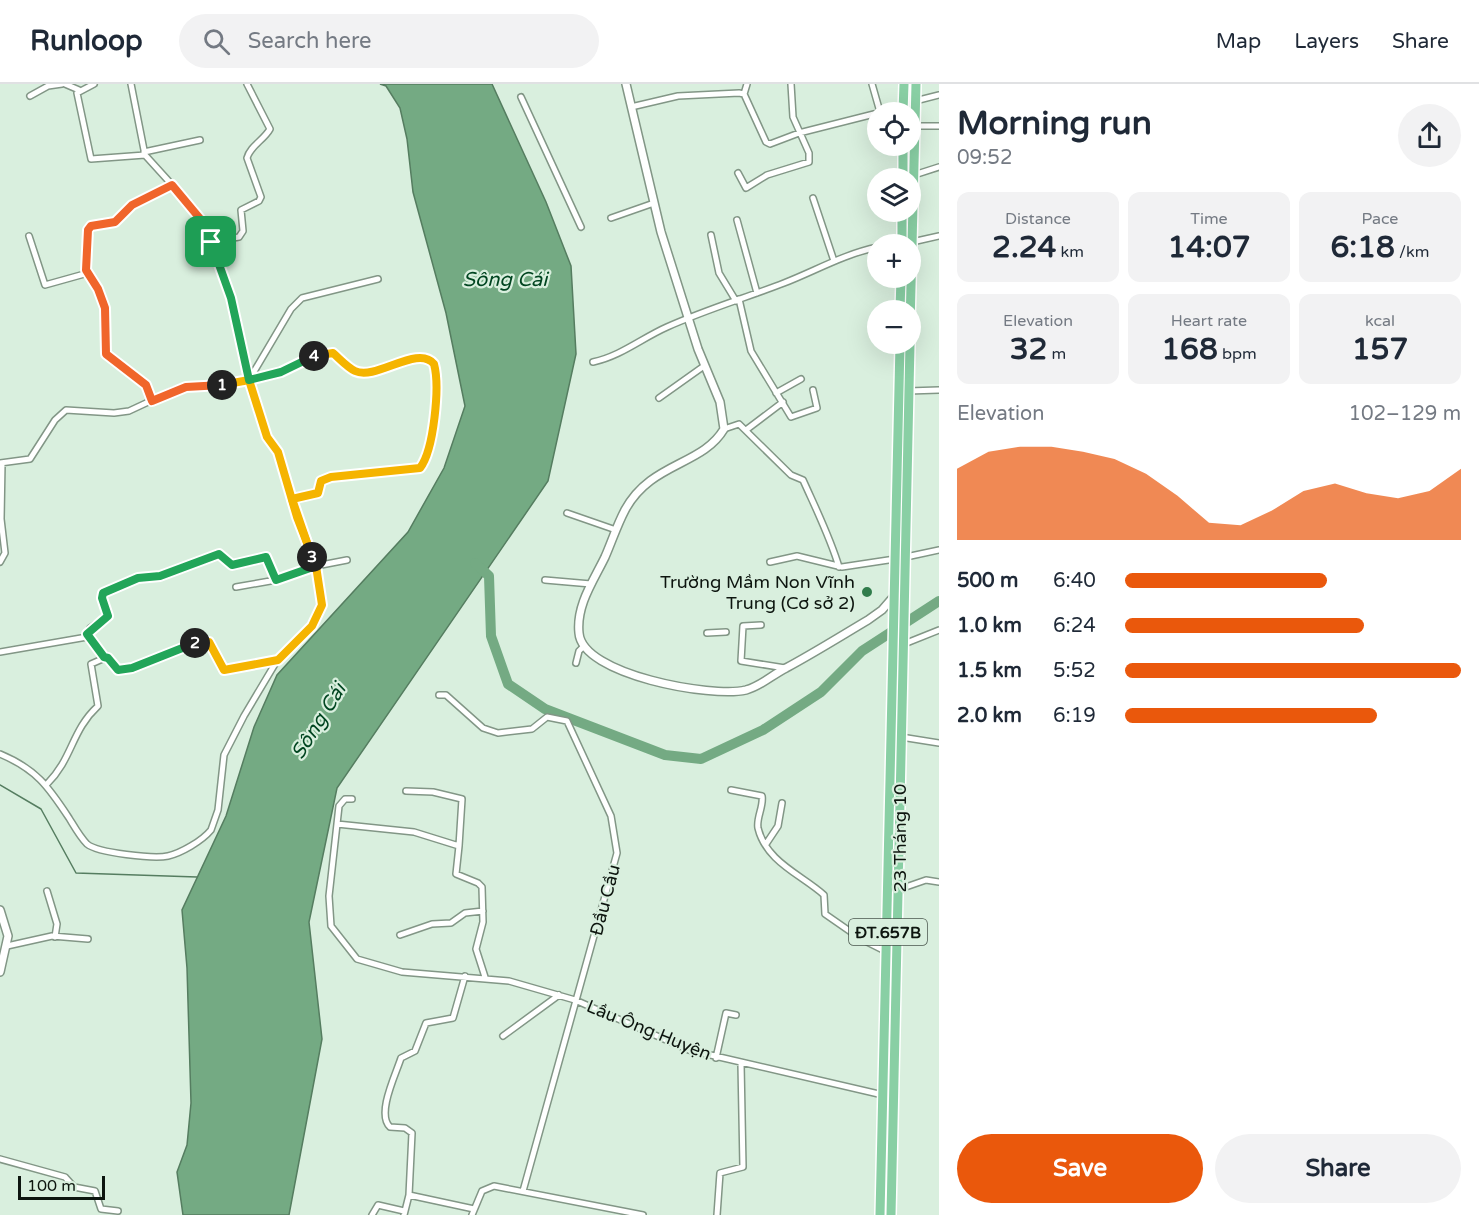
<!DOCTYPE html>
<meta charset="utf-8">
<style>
:root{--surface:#fff;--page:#f2f2f3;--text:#1f2937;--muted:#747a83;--line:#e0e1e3;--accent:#ea580c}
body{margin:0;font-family:"Varela Round",sans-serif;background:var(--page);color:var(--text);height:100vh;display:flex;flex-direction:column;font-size:22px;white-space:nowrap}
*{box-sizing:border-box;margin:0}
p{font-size:20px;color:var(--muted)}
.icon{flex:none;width:33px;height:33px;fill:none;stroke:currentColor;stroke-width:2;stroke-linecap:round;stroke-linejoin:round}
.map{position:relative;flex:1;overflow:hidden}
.drawer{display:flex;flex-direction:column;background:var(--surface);width:540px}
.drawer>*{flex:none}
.controls{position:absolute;left:867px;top:18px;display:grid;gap:12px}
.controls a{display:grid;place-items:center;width:54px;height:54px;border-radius:50%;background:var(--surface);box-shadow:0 6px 24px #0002;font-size:30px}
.scale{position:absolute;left:18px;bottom:15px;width:87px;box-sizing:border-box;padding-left:6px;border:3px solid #0d150f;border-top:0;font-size:16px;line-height:21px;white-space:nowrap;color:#0d150f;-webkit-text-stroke:4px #d9efde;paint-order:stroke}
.pin{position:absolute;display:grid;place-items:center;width:51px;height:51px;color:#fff;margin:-26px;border-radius:12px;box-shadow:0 3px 9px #0006}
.km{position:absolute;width:30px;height:30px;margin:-15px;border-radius:50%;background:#222;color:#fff;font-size:16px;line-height:30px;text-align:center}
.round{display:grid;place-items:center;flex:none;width:63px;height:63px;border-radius:32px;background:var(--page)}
.overview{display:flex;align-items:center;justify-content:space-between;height:102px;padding:0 18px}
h1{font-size:33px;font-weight:700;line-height:45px}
.metrics{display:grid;grid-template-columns:repeat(3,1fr);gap:9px;height:102px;padding:6px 18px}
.metrics div{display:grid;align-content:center;border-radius:12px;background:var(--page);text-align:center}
.metrics b{font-size:30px;font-weight:700}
.metrics small{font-size:16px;font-weight:400}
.metrics p{font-size:16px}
.chart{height:168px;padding:12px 18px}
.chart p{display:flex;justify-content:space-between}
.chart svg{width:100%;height:108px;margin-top:6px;fill:var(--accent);opacity:.7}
.action{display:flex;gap:12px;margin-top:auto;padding:12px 18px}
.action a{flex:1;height:69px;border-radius:36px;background:var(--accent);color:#fff;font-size:24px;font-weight:700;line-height:69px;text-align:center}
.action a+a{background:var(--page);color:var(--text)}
ul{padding:0 18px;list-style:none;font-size:20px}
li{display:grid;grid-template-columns:96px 72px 1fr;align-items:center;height:45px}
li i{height:15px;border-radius:8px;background:var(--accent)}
header{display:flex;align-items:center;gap:36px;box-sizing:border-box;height:84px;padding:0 30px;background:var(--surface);border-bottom:2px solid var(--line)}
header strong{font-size:28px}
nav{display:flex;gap:33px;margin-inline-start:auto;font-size:21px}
.search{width:420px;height:54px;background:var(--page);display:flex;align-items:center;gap:15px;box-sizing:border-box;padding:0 21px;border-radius:33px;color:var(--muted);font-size:22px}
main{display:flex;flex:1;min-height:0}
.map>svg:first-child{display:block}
.water{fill:#74aa83;stroke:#557d60;stroke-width:1.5}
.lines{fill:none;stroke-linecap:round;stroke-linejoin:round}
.stream{stroke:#557d60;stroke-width:1.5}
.river{stroke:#74aa83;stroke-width:10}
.minor-casing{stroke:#829686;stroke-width:8}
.tertiary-casing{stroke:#829686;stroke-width:10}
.primary-casing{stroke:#fff;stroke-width:12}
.minor{stroke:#fff;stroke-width:5}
.tertiary{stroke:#fff;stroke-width:7}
.primary{stroke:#89cfa4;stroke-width:9}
.split-1-casing{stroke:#fff;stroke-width:12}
.split-2-casing{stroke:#fff;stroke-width:12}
.split-3-casing{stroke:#fff;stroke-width:12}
.split-4-casing{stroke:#fff;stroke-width:12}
.split-5-casing{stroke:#fff;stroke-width:12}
.split-1{stroke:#f0652b;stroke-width:8}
.split-2{stroke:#f5b400;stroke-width:8}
.split-3{stroke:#22a559;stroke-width:8}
.split-4{stroke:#f5b400;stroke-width:8}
.split-5{stroke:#22a559;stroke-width:8}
.poi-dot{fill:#307c4b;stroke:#d9efde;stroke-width:2}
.labels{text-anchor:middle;stroke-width:4.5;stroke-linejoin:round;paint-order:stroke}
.shield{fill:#d9efde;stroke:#4a564d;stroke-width:1.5}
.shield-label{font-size:16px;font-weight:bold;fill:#0d150f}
.poi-label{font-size:18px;fill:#0d150f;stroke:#d9efde;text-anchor:end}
.street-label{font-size:18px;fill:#0d150f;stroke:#d9efde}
.water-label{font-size:20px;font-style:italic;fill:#004520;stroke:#d9efde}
</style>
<header>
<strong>Runloop</strong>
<div class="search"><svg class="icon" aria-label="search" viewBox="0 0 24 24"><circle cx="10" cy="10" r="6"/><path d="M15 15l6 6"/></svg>Search here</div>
<nav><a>Map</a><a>Layers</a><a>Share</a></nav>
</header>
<main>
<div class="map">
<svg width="939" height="1131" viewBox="0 0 939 1131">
<rect width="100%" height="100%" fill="#d9efde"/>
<!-- water -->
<path class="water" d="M380,0h112l54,118 25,64 5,88 -28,127 -211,307 -28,134 13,117 -33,176h-106l-6,-43 10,-27 4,-42 -4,-135 -5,-58 44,-94 28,-89 23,-52 131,-143 36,-64 21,-62 -19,-93 -33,-121 -6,-53 -7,-31 -14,-22z"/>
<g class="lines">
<!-- stream -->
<path class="stream" d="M0,701l41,24 35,64 121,4"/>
<!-- river -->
<path class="river" d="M475,479l14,13 2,60 17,48 37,25 120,46 36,4 62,-29 58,-38 41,-41 77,-50"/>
<defs>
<path id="minor" d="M65,0l14,6
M94,0l-17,9 14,66 54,-4
M872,0l8,28
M744,10l3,-10
M30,12l18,-10 14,-2
M521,13l60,130
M915,17l24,-6
M631,23l47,-11 61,-3 5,1 22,48 4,2 29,-11 79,-20
M882,28l21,-4
M915,42h24
M144,68l56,-12
M738,89l8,15 21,-13 42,-13v-9l-16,-36 -2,-33
M914,91l25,-8
M813,114l21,63
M611,134l43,-15
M737,136l20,73
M711,151l8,38 17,28
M29,152l16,49 43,-12
M211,158l28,-5 4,-6 -2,-21 18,-9 2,-4 -14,-39c3,-12 17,-18 23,-29l-23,-45
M912,158l27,-6
M739,215l12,52 40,66 26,-9 -4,-18
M593,278c28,-6 49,-24 74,-35 38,-17 78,-29 117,-44 31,-12 60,-29 94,-36
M249,296l32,-8 46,-20c15,2 22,19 37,21l44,-13h22c13,16 2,92 -10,108l-89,9 -10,4 -3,12 -26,6
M908,307l31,-1
M776,309l25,-14
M659,314l45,-32
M152,317l-6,-16 -40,-31 -1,-46 -7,-19 -12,-19v-22l5,-22 24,-4 17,-17 40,-20
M724,345l15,-5 52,51 12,5c13,29 27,57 36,87
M746,346l37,-28
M0,379l30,-4 25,-39 11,-10 48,3 15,-2 45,-21 75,-10 42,-71 11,-11 76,-19
M567,429l49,17
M906,473l33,-7
M0,478l5,-9 -4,-34 1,-56
M770,478l27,-6 45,11 53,-8
M545,496l46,4
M236,503l40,-7
M761,541l-18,1 -2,35 44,7
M707,549l19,-1
M87,553l17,20
M904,560l35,-14
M0,568l87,-15 3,-9 18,-12 -6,-17 1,-6 35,-15 22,-2 57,-22 15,11 34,-8 10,23 40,-14 31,-6
M576,579l3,-12 5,-5
M439,611h7l37,33 15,5 34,-4 15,-12 20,4 44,95 6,37 -94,338
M901,653l38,6
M0,670c36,15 48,32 69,64 5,8 11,19 18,26 11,9 67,15 81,12 13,-3 34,-15 43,-26l7,-20 6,-55 20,-39 34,-57 38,-38 6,-21 -6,-34 -19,-49 -19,-65 -11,-15 -8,-23 -28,-116 -20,-56 -17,-33 -49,-54 -14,-71
M47,700c26,-26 24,-53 51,-78l-7,-42 16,-7 10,12h10l77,-28 6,3 14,26 54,-11
M731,706l31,6c2,10 -6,22 -4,32 8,34 44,47 66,67l1,19 36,25 26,13
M406,707l27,1 29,7 -3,47
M337,740l2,-18 6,-7h7
M766,760l12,-18 4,-23
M900,805l26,-9 13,2
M47,807l10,33 -2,13
M400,851l32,-11 19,-1 14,-10 18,-2
M7,862l45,-10 36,3
M465,892l-12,42 -27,5 -11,28 -14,7c-5,16 -25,56 -11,69l15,1 7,5 -3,62 65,14
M485,893l-9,-28 7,-27 -1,-35 -4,-4 -22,-9 3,-28 -45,-14 -77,-8 -8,72 2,30 26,33 45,13 107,9 66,19 114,50 194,45
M503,952l56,-41
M716,974l10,-45 10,2
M0,1075l65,18 9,10 21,4 6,18 17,2
M372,1131l6,-10 26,6
M404,1131l5,-20
M472,1131l10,-24 12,-5 149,29
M717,1131l3,-42 23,-6 -2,-103"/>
<path id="tertiary" d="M626,0l35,148 37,117 22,53 4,27c-22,37 -73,33 -99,81 -8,15 -13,31 -20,47 -11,23 -29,48 -26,76 3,42 133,65 167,57 15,-4 26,-15 40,-22 28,-15 55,-32 82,-48l14,-10 13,-15
M0,826l8,26 -8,36"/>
<path id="primary" d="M903,28l1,-28
M903,94v-32
M902,160v-32
M900,226l1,-32
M910,242l6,-242
M880,1131l20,-871
M891,1131c9,-290 10,-581 19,-871"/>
</defs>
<!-- minor casing -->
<use href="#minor" class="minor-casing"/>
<!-- tertiary casing -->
<use href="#tertiary" class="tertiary-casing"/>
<!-- primary casing -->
<use href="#primary" class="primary-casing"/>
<!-- minor -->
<use href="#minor" class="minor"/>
<!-- tertiary -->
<use href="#tertiary" class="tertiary"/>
<!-- primary -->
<use href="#primary" class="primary"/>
</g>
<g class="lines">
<defs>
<path id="split-1" d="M211,158l-9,-21 -30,-36 -40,20 -17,17 -24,4 -3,4 -2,40 12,19 7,19 1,46 40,31 6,16 34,-14 36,-2"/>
<path id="split-2" d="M195,559l14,-1 15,28 54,-10 34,-34 10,-21 -6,-39 -19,-49 -19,-65 -11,-15 -18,-57 -27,5"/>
<path id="split-3" d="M195,559l-63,25 -14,2 -10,-12 -4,-1 -17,-23 21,-18 -6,-18 1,-5 35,-15 22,-2 59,-22 13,11 34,-8 10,23 40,-14 -4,-9"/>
<path id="split-4" d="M312,473l-20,-58 26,-6 3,-12 10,-4 89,-9c14,-18 20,-82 14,-104 -16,-20 -58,17 -79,7 -8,-4 -15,-12 -22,-18l-19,3"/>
<path id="split-5" d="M211,158l20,56 18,82 32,-8 33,-16"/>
</defs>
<!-- split-1 casing -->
<use href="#split-1" class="split-1-casing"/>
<!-- split-2 casing -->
<use href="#split-2" class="split-2-casing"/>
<!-- split-3 casing -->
<use href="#split-3" class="split-3-casing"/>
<!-- split-4 casing -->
<use href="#split-4" class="split-4-casing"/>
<!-- split-5 casing -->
<use href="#split-5" class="split-5-casing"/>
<!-- split-1 -->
<use href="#split-1" class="split-1"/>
<!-- split-2 -->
<use href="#split-2" class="split-2"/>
<!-- split-3 -->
<use href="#split-3" class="split-3"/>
<!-- split-4 -->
<use href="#split-4" class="split-4"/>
<!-- split-5 -->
<use href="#split-5" class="split-5"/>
</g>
<!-- markers -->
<circle class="poi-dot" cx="867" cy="508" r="6"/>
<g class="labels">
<!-- shield labels -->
<rect class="shield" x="849" y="835" width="78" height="26" rx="4.5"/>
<g class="shield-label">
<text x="888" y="854">ĐT.657B</text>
</g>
<!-- poi labels -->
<g class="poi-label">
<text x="855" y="504">Trường Mầm Non Vĩnh<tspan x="855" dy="21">Trung (Cơ sở 2)</tspan></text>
</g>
<!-- street labels -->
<g class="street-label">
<text transform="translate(900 754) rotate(-90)" y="6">23 Tháng 10</text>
<text transform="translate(605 816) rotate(-75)" y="6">Đầu Cầu</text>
<text transform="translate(649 946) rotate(22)" y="6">Lầu Ông Huyện</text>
</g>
<!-- water labels -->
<g class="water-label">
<text x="505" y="202">Sông Cái</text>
<text transform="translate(318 637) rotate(-58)" y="7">Sông Cái</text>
</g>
</g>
</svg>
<div class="controls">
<a><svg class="icon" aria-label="locate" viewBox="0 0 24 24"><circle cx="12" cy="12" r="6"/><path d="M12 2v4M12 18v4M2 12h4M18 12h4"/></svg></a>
<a><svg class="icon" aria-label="layers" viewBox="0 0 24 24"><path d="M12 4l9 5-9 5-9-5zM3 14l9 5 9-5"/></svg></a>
<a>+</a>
<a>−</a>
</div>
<div class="scale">100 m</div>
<div class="pin" style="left:211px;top:158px;background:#1e9e55"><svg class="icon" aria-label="arrive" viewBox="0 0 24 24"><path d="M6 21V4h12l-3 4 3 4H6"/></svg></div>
<b class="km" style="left:222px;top:301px">1</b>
<b class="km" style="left:195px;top:559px">2</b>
<b class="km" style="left:312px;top:473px">3</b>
<b class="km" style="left:314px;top:272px">4</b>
</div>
<section class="drawer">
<div class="overview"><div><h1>Morning run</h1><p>09:52</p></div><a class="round"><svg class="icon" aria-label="share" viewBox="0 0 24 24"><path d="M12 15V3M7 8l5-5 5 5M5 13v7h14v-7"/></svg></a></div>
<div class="metrics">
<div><p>Distance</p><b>2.24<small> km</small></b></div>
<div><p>Time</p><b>14:07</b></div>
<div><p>Pace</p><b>6:18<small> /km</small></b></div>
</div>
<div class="metrics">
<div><p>Elevation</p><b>32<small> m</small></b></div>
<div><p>Heart rate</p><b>168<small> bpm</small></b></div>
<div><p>kcal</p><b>157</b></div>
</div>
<div class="chart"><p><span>Elevation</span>102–129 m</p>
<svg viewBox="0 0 160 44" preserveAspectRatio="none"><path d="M0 44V15L10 8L20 6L30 6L40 8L50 11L60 17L70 26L80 37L90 38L100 32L110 24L120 21L130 25L140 27L150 24L160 15V44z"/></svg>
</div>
<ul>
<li><b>500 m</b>6:40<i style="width:60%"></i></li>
<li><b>1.0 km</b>6:24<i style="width:71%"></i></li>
<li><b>1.5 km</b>5:52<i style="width:100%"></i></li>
<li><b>2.0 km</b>6:19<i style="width:75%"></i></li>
</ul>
<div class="action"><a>Save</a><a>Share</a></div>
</section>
</main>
